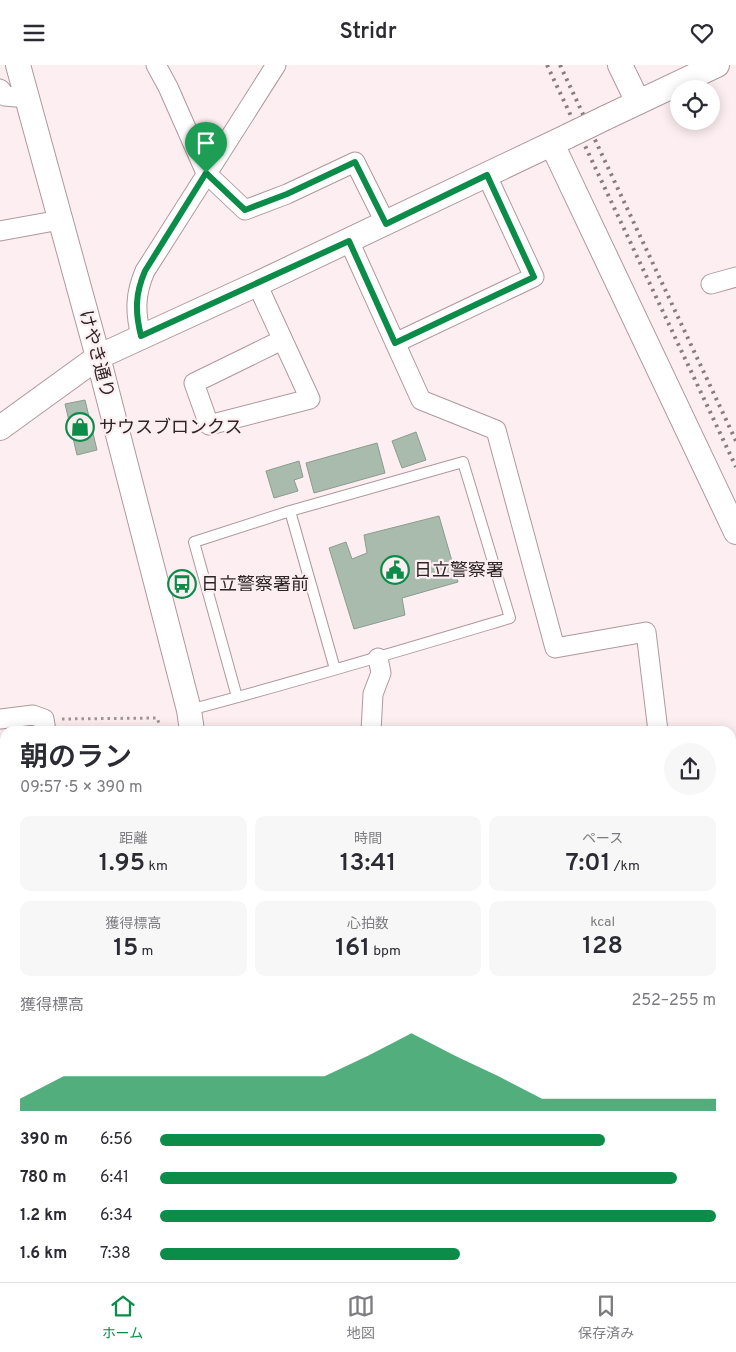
<!DOCTYPE html>
<html lang="ja">
<meta charset="utf-8">
<style>
:root{--surface:#fff;--page:#f7f7f7;--text:#2b2b33;--muted:#7c7c81;--line:#e1e1e2;--accent:#0b8c48}
body{margin:0;font-family:Overpass,"Noto Sans JP",sans-serif;background:var(--page);color:var(--text);height:100vh;display:flex;flex-direction:column;font-size:19px;white-space:nowrap}
*{box-sizing:border-box;margin:0}
p{font-size:16px;color:var(--muted)}
.icon{flex:none;width:28px;height:28px;fill:none;stroke:currentColor;stroke-width:2;stroke-linecap:round;stroke-linejoin:round}
.map{position:relative;flex:1;overflow:hidden}
.sheet{position:absolute;left:0px;top:661px;width:736px;height:556px;display:flex;flex-direction:column;background:var(--surface);border-radius:15px 15px 0 0;box-shadow:0 2px 12px #0003}
.sheet>*{flex:none}
.controls{position:absolute;left:670px;top:15px;display:grid;gap:10px}
.controls a{display:grid;place-items:center;width:50px;height:50px;border-radius:50%;background:var(--surface);box-shadow:0 2px 12px #0003;font-size:25px}
.pin{position:absolute;display:grid;place-items:center;width:42px;height:42px;color:#fff;margin:-51px -21px;border-radius:50% 50% 50% 0;rotate:-45deg;box-shadow:0 0 5px #0007}
.pin .icon{rotate:45deg}
.round{display:grid;place-items:center;flex:none;width:52px;height:52px;border-radius:26px;background:var(--page)}
.overview{display:flex;align-items:center;justify-content:space-between;height:85px;padding:0 20px}
h1{font-size:28px;font-weight:600;line-height:38px}
.stats{display:grid;grid-template-columns:repeat(3,1fr);gap:8px;height:85px;padding:5px 20px}
.stats div{display:grid;align-content:center;border-radius:10px;background:var(--page);text-align:center}
.stats b{font-size:25px;font-weight:600}
.stats small{font-size:14px;font-weight:400}
.stats p{font-size:14px}
.chart{height:140px;padding:10px 20px}
.chart p{display:flex;justify-content:space-between}
.chart svg{width:100%;height:90px;margin-top:5px;fill:var(--accent);opacity:.7}
ul{padding:0 20px;list-style:none;font-size:16px}
li{display:grid;grid-template-columns:80px 60px 1fr;align-items:center;height:38px}
li i{height:12px;border-radius:6px;background:var(--accent)}
header{display:flex;justify-content:space-between;align-items:center;height:65px;padding:0 20px;background:var(--surface);font-size:22px;font-weight:600}
.menu{display:flex;justify-content:space-around;align-items:center;height:70px;border-top:1px solid var(--line);background:var(--surface);font-size:14px;color:var(--muted)}
.menu a{display:grid;justify-items:center;gap:2px}
.menu .selected{color:var(--accent)}
.map>svg:first-child{display:block}
.green{fill:#fdc4d4}
.building{fill:#a9bbad;stroke:#8b9c8f}
.lines{fill:none;stroke-linecap:round;stroke-linejoin:round}
.service-casing{stroke:#af989e;stroke-width:12}
.minor-casing{stroke:#af989e;stroke-width:21}
.tertiary-casing{stroke:#af989e;stroke-width:26}
.path{stroke:#a09497;stroke-width:3;stroke-dasharray:2.5 4;stroke-linecap:butt}
.service{stroke:#fff;stroke-width:10}
.minor{stroke:#fff;stroke-width:19}
.tertiary{stroke:#fff;stroke-width:24}
.rail{stroke:#877c7e;stroke-width:4;stroke-dasharray:2.5 5;stroke-linecap:butt}
.tertiary-bridge-casing{stroke:#af989e;stroke-width:26;stroke-linecap:butt}
.tertiary-bridge{stroke:#fff;stroke-width:24}
.route-casing{stroke:#fff;stroke-width:10}
.route{stroke:#0b8c48;stroke-width:6}
.labels{text-anchor:middle;stroke-width:4.5;stroke-linejoin:round;paint-order:stroke}
.street-label{font-size:18px;fill:#2c2426;stroke:#fdeef1}
.poi-label{font-size:18px;fill:#2c2426;stroke:#fdeef1;text-anchor:start}
</style>
<header><svg class="icon" aria-label="menu" viewBox="0 0 24 24"><path d="M4 6h16M4 12h16M4 18h16"/></svg>Stridr<svg class="icon" aria-label="heart" viewBox="0 0 24 24"><path d="M12 20l-8-8c-3-5 5-10 8-4 3-6 11-1 8 4z"/></svg></header>
<div class="map">
<svg width="736" height="1217" viewBox="0 0 736 1217">
<rect width="100%" height="100%" fill="#fdeef1"/>
<!-- green -->
<path class="green" d="M222,1212l112,1 -1,4h-114z"/>
<!-- building -->
<path class="building" d="M85,335l12,50 -20,5 -12,-51z
M416,367l10,28 -24,8 -10,-27z
M377,378l8,30 -71,20 -8,-30z
M299,396l4,16 -9,3 4,11 -24,7 -8,-27z
M439,451l19,66 -56,16 3,17 -51,14 -25,-81 17,-6 6,17 15,-6 -3,-18z"/>
<g class="lines">
<defs>
<path id="service" d="M290,446l45,158
M189,645c108,-28 214,-60 321,-92l-47,-156 -173,49 -96,31 43,155"/>
<path id="minor" d="M156,0l12,22 38,86 39,37 42,-16 68,-32 31,62
M0,24l5,7 22,2
M0,166l60,-11
M349,176l72,159 75,30 59,218 91,-16 12,99
M257,219l53,115 -101,26 -15,-42 88,-43
M711,219l25,-7
M141,271c-6,-24 -6,-42 4,-65l131,-206
M395,278l139,-66 -47,-101
M0,654l33,-4 11,4 2,12
M371,666l2,-37 8,-21 -3,-15
M731,801h5
M0,883l5,-1
M0,987l5,-1
M731,1046l5,-1
M731,1186h5
M210,1217l3,-5
M341,1217l1,-5
M463,1217v-5"/>
<path id="tertiary" d="M18,0l80,292 91,353 3,21
M620,0l18,37
M605,53l112,-53
M552,79l184,388
M0,363l98,-71 159,-73 311,-148
M124,1217v-5"/>
</defs>
<!-- service casing -->
<use href="#service" class="service-casing"/>
<!-- minor casing -->
<use href="#minor" class="minor-casing"/>
<!-- tertiary casing -->
<use href="#tertiary" class="tertiary-casing"/>
<!-- path -->
<path class="path" d="M62,654l95,-1 5,13"/>
<!-- service -->
<use href="#service" class="service"/>
<!-- minor -->
<use href="#minor" class="minor"/>
<!-- tertiary -->
<use href="#tertiary" class="tertiary"/>
<!-- rail -->
<path class="rail" d="M547,0l189,402
M560,0l176,376"/>
<defs>
<path id="tertiary-bridge" d="M568,71l37,-18"/>
</defs>
<!-- tertiary-bridge casing -->
<use href="#tertiary-bridge" class="tertiary-bridge-casing"/>
<!-- tertiary-bridge -->
<use href="#tertiary-bridge" class="tertiary-bridge"/>
</g>
<g class="lines">
<defs>
<path id="route" d="M355,97l31,62 101,-49 47,102 -139,66 -46,-102 -208,95c-6,-24 -6,-42 4,-65l61,-98 39,37 42,-16z"/>
</defs>
<!-- route casing -->
<use href="#route" class="route-casing"/>
<!-- route -->
<use href="#route" class="route"/>
</g>
<!-- icons -->
<defs>
<symbol id="shop-ring" viewBox="-11 -11 22 22"><circle r="9.5" fill="#fdeef1" stroke="#0b8c48" stroke-width="1.5"/><path d="M-5-2.5h2.3a2.7 3.5 0 0 1 5.4 0H5L5.5 6h-11ZM-1.5-2.5h3a1.5 2.3 0 0 0-3 0Z" fill="#0b8c48"/></symbol>
<symbol id="civic-ring" viewBox="-11 -11 22 22"><circle r="9.5" fill="#fdeef1" stroke="#0b8c48" stroke-width="1.5"/><path d="M-.6-6.5H3V-4.5H.6V-3L4-1V1h2V6H-6V1h2V-1L-.6-3ZM-1.2 2.5V6h2.4V2.5Z" fill="#0b8c48"/></symbol>
<symbol id="bus-ring" viewBox="-11 -11 22 22"><circle r="9.5" fill="#fdeef1" stroke="#0b8c48" stroke-width="1.5"/><path d="M-5-6H5V4H4V6H2V4H-2V6H-4V4H-5ZM-3.5-4V0h7V-4ZM-3.5 1.2v1.5H-2V1.2ZM2 1.2v1.5H3.5V1.2Z" fill="#0b8c48"/></symbol>
</defs>
<g fill-rule="evenodd">
<use href="#shop-ring" x="64" y="346" width="32" height="32"/>
<use href="#civic-ring" x="379" y="489" width="32" height="32"/>
<use href="#bus-ring" x="166" y="503" width="32" height="32"/>
</g>
<g class="labels">
<!-- street labels -->
<g class="street-label">
<text transform="translate(97 289) rotate(75)" y="6">けやき通り</text>
</g>
<!-- poi labels -->
<g class="poi-label">
<text x="99" y="368">サウスブロンクス</text>
<text x="414" y="511">日立警察署</text>
<text x="201" y="525">日立警察署前</text>
</g>
</g>
</svg>
<div class="controls">
<a><svg class="icon" aria-label="locate" viewBox="0 0 24 24"><circle cx="12" cy="12" r="6"/><path d="M12 2v4M12 18v4M2 12h4M18 12h4"/></svg></a>
</div>
<div class="pin" style="left:206px;top:108px;background:#1e9e55"><svg class="icon" aria-label="arrive" viewBox="0 0 24 24"><path d="M6 21V4h12l-3 4 3 4H6"/></svg></div>
<section class="sheet">
<div class="overview"><div><h1>朝のラン</h1><p>09:57 · 5 × 390 m</p></div><a class="round"><svg class="icon" aria-label="share" viewBox="0 0 24 24"><path d="M12 15V3M7 8l5-5 5 5M5 13v7h14v-7"/></svg></a></div>
<div class="stats">
<div><p>距離</p><b>1.95<small> km</small></b></div>
<div><p>時間</p><b>13:41</b></div>
<div><p>ペース</p><b>7:01<small> /km</small></b></div>
</div>
<div class="stats">
<div><p>獲得標高</p><b>15<small> m</small></b></div>
<div><p>心拍数</p><b>161<small> bpm</small></b></div>
<div><p>kcal</p><b>128</b></div>
</div>
<div class="chart"><p><span>獲得標高</span>252–255 m</p>
<svg viewBox="0 0 160 44" preserveAspectRatio="none"><path d="M0 44V38L10 27L20 27L30 27L40 27L50 27L60 27L70 27L80 17L90 6L100 17L110 27L120 38L130 38L140 38L150 38L160 38V44z"/></svg>
</div>
<ul>
<li><b>390 m</b>6:56<i style="width:80%"></i></li>
<li><b>780 m</b>6:41<i style="width:93%"></i></li>
<li><b>1.2 km</b>6:34<i style="width:100%"></i></li>
<li><b>1.6 km</b>7:38<i style="width:54%"></i></li>
</ul>
</section>
</div>
<nav class="menu">
<a class="selected"><svg class="icon" aria-label="home" viewBox="0 0 24 24"><path d="M3 11l9-7 9 7M6 9v11h12V9"/></svg>ホーム</a>
<a><svg class="icon" aria-label="map" viewBox="0 0 24 24"><path d="M3 6l6-2 6 2 6-2v14l-6 2-6-2-6 2zM9 4v14M15 6v14"/></svg>地図</a>
<a><svg class="icon" aria-label="saved" viewBox="0 0 24 24"><path d="M7 4h10v16l-5-4-5 4z"/></svg>保存済み</a>
</nav>
